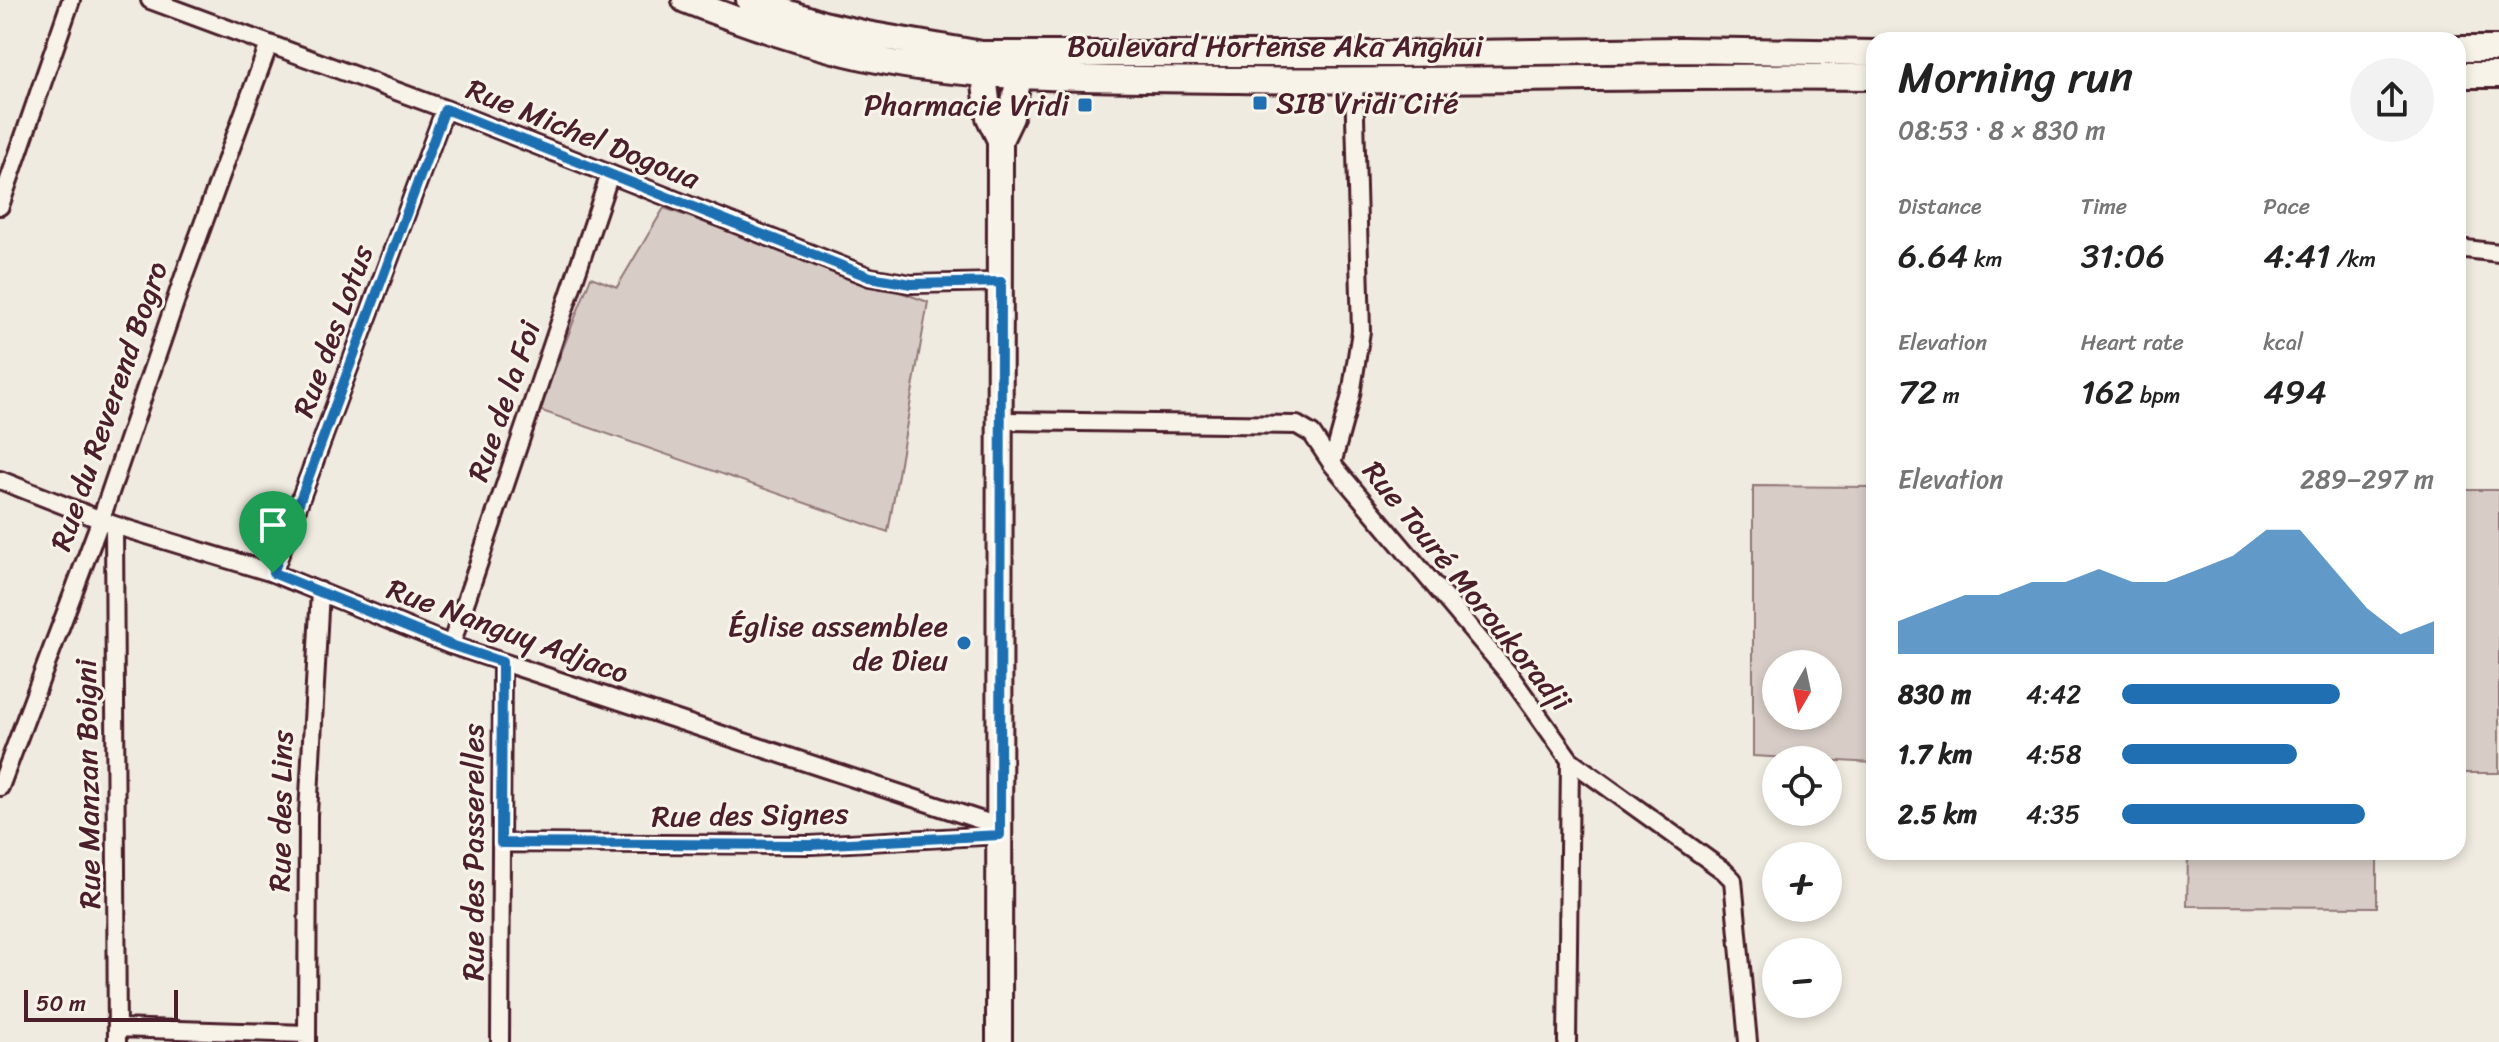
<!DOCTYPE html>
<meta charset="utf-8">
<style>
:root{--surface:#fff;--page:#f2f2f2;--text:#222;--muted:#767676;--accent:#1f6fb2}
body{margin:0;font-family:Sriracha,sans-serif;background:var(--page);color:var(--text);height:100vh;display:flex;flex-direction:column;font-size:30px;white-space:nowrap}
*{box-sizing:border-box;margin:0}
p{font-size:26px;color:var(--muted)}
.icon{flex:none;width:44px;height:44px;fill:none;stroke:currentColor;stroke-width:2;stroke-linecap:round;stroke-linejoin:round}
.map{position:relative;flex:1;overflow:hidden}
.drawer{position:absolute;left:1866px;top:32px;width:600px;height:828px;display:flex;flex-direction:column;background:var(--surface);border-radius:24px;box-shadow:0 4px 12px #0003}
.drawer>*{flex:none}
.needle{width:52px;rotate:189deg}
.fabs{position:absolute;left:1762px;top:650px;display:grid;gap:16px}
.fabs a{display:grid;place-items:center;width:80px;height:80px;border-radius:50%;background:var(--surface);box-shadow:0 4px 12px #0003;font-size:40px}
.scale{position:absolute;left:24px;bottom:20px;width:154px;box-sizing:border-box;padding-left:8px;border:4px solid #4a1f2b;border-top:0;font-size:22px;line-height:28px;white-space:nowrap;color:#4a1f2b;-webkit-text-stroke:6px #f7f3e8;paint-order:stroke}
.pin{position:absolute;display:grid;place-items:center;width:68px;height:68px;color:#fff;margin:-82px -34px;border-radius:50% 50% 50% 0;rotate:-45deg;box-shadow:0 0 8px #0007}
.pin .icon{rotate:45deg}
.round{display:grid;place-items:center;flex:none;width:84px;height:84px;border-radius:42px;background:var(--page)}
.summary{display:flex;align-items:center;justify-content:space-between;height:136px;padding:0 32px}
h1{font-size:44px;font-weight:600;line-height:60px}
.metrics{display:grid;grid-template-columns:repeat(3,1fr);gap:12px;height:136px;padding:8px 32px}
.metrics div{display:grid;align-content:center}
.metrics b{font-size:34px;font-weight:600}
.metrics small{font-size:22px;font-weight:400}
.metrics p{font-size:22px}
.chart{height:224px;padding:16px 32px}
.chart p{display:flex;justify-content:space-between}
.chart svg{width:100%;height:144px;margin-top:8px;fill:var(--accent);opacity:.7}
ul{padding:0 32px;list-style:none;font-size:26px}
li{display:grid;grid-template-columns:128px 96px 1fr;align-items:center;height:60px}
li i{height:20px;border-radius:10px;background:var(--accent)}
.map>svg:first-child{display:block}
.green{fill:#d8cdc6;stroke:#917678;stroke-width:2;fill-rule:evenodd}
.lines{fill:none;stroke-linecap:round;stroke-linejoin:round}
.street-casing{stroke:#4a1f2b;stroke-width:22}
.secondary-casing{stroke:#4a1f2b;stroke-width:30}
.street{stroke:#f7f3e8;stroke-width:16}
.secondary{stroke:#f7f3e8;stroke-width:24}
.route-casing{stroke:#fff;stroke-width:16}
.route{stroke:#1f6fb2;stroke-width:10}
.poi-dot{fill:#1f6fb2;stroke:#f7f3e8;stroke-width:3}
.labels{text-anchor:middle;stroke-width:6;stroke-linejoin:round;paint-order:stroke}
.street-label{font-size:30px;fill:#4a1f2b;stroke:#f7f3e8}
.poi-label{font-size:30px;fill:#4a1f2b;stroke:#f7f3e8;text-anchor:end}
</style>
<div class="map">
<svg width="2499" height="1042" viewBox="0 0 2499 1042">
<rect width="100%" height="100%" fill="#f0ebe0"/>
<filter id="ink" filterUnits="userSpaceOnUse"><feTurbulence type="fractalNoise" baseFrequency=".0125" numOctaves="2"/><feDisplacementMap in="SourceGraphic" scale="16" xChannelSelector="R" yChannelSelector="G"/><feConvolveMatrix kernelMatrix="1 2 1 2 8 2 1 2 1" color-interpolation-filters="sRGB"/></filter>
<g filter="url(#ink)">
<!-- green -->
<path class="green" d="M664,208l264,94 -40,230 -349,-122 52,-133 26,10z
M1753,486l121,1v276l-121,-7zM1776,664h52v52h-52z
M2458,490h41v283h-41z
M2188,852h189v55l-190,-1z"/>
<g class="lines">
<defs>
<path id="street" d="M150,0l295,109 425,168 41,7 90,-2
M1354,81l7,250 -10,64 -19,69 176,209 62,87 154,111 9,9 15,162
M0,206l71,-206
M2458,248l41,5
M1002,421l295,4 15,9 20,30
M0,480l114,45 159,48 178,72 550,182
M114,525l3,517
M273,573l172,-464
M451,645l159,-471
M0,787l101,-268 83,-243 85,-232
M501,843l310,2 189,-10
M117,1028l190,6
M307,1042l1,-227 12,-224
M500,1042l2,-380
M1567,1042l3,-282"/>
<path id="secondary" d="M685,0c74,29 153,56 233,67 105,14 213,11 320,13 212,3 424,-6 636,-3
M749,0l74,24 44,10 115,20h415l285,-4 192,3
M2458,49h41
M982,59l7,58 11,23 -1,902
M2458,75h41
M1000,140l11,-23 11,-55"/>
</defs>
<!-- street casing -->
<use href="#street" class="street-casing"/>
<!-- secondary casing -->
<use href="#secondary" class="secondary-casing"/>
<!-- street -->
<use href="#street" class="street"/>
<!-- secondary -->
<use href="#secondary" class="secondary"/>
</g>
</g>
<g class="lines" filter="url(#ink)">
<defs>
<path id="route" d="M445,109l425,168 41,7 90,-2 -1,553 -189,10 -310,-2 1,-181 -51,-17 -178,-72z"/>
</defs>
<!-- route casing -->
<use href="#route" class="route-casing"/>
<!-- route -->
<use href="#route" class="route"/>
</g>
<!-- markers -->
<g class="poi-dot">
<rect x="1252" y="95" width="16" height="16" rx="4"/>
<rect x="1077" y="97" width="16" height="16" rx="4"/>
<circle cx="964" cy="643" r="8"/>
</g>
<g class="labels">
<!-- street labels -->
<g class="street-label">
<text x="1275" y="56">Boulevard Hortense Aka Anghui</text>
<text transform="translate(583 134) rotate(22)" y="10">Rue Michel Dogoua</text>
<text transform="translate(333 331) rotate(-70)" y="10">Rue des Lotus</text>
<text transform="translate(504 401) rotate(-71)" y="10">Rue de la Foi</text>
<text transform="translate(109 406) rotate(-71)" y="10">Rue du Reverend Bogro</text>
<text transform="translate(1467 586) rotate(51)" y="10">Rue Touré Moroukoradji</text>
<text transform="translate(508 631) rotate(20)" y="10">Rue Nanguy Adjaco</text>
<text transform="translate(88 784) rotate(-91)" y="10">Rue Manzan Boigni</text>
<text transform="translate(281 811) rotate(-89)" y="10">Rue des Lins</text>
<text transform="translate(750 815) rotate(-1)" y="10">Rue des Signes</text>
<text transform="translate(473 852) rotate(-90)" y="10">Rue des Passerelles</text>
</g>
<!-- poi labels -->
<g class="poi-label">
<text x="1276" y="113" text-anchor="start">SIB Vridi Cité</text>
<text x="1069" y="115">Pharmacie Vridi</text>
<text x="948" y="636">Église assemblee<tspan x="948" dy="34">de Dieu</tspan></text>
</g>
</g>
</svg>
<div class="fabs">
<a><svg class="needle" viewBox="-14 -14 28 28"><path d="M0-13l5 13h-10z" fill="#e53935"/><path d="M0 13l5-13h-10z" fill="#767676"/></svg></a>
<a><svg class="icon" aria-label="locate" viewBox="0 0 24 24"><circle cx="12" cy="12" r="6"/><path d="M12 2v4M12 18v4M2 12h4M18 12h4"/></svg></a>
<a>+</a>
<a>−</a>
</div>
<div class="scale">50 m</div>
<div class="pin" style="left:273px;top:573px;background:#1e9e55"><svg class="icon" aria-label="arrive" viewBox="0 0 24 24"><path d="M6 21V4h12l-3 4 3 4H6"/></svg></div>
<section class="drawer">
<div class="summary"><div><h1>Morning run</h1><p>08:53 · 8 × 830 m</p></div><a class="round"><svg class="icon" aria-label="share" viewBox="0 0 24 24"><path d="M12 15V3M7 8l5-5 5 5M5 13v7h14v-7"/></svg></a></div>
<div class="metrics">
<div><p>Distance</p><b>6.64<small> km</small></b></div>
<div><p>Time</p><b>31:06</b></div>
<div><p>Pace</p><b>4:41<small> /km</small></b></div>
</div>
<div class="metrics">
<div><p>Elevation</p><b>72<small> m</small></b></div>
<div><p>Heart rate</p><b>162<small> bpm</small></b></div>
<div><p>kcal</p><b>494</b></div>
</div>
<div class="chart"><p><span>Elevation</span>289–297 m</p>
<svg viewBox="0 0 160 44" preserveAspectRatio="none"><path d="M0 44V34L10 30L20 26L30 26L40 22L50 22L60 18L70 22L80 22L90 18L100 14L110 6L120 6L130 18L140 30L150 38L160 34V44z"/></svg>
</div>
<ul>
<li><b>830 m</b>4:42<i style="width:70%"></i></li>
<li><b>1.7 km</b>4:58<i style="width:56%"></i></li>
<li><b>2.5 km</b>4:35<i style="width:78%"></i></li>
</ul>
</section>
</div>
